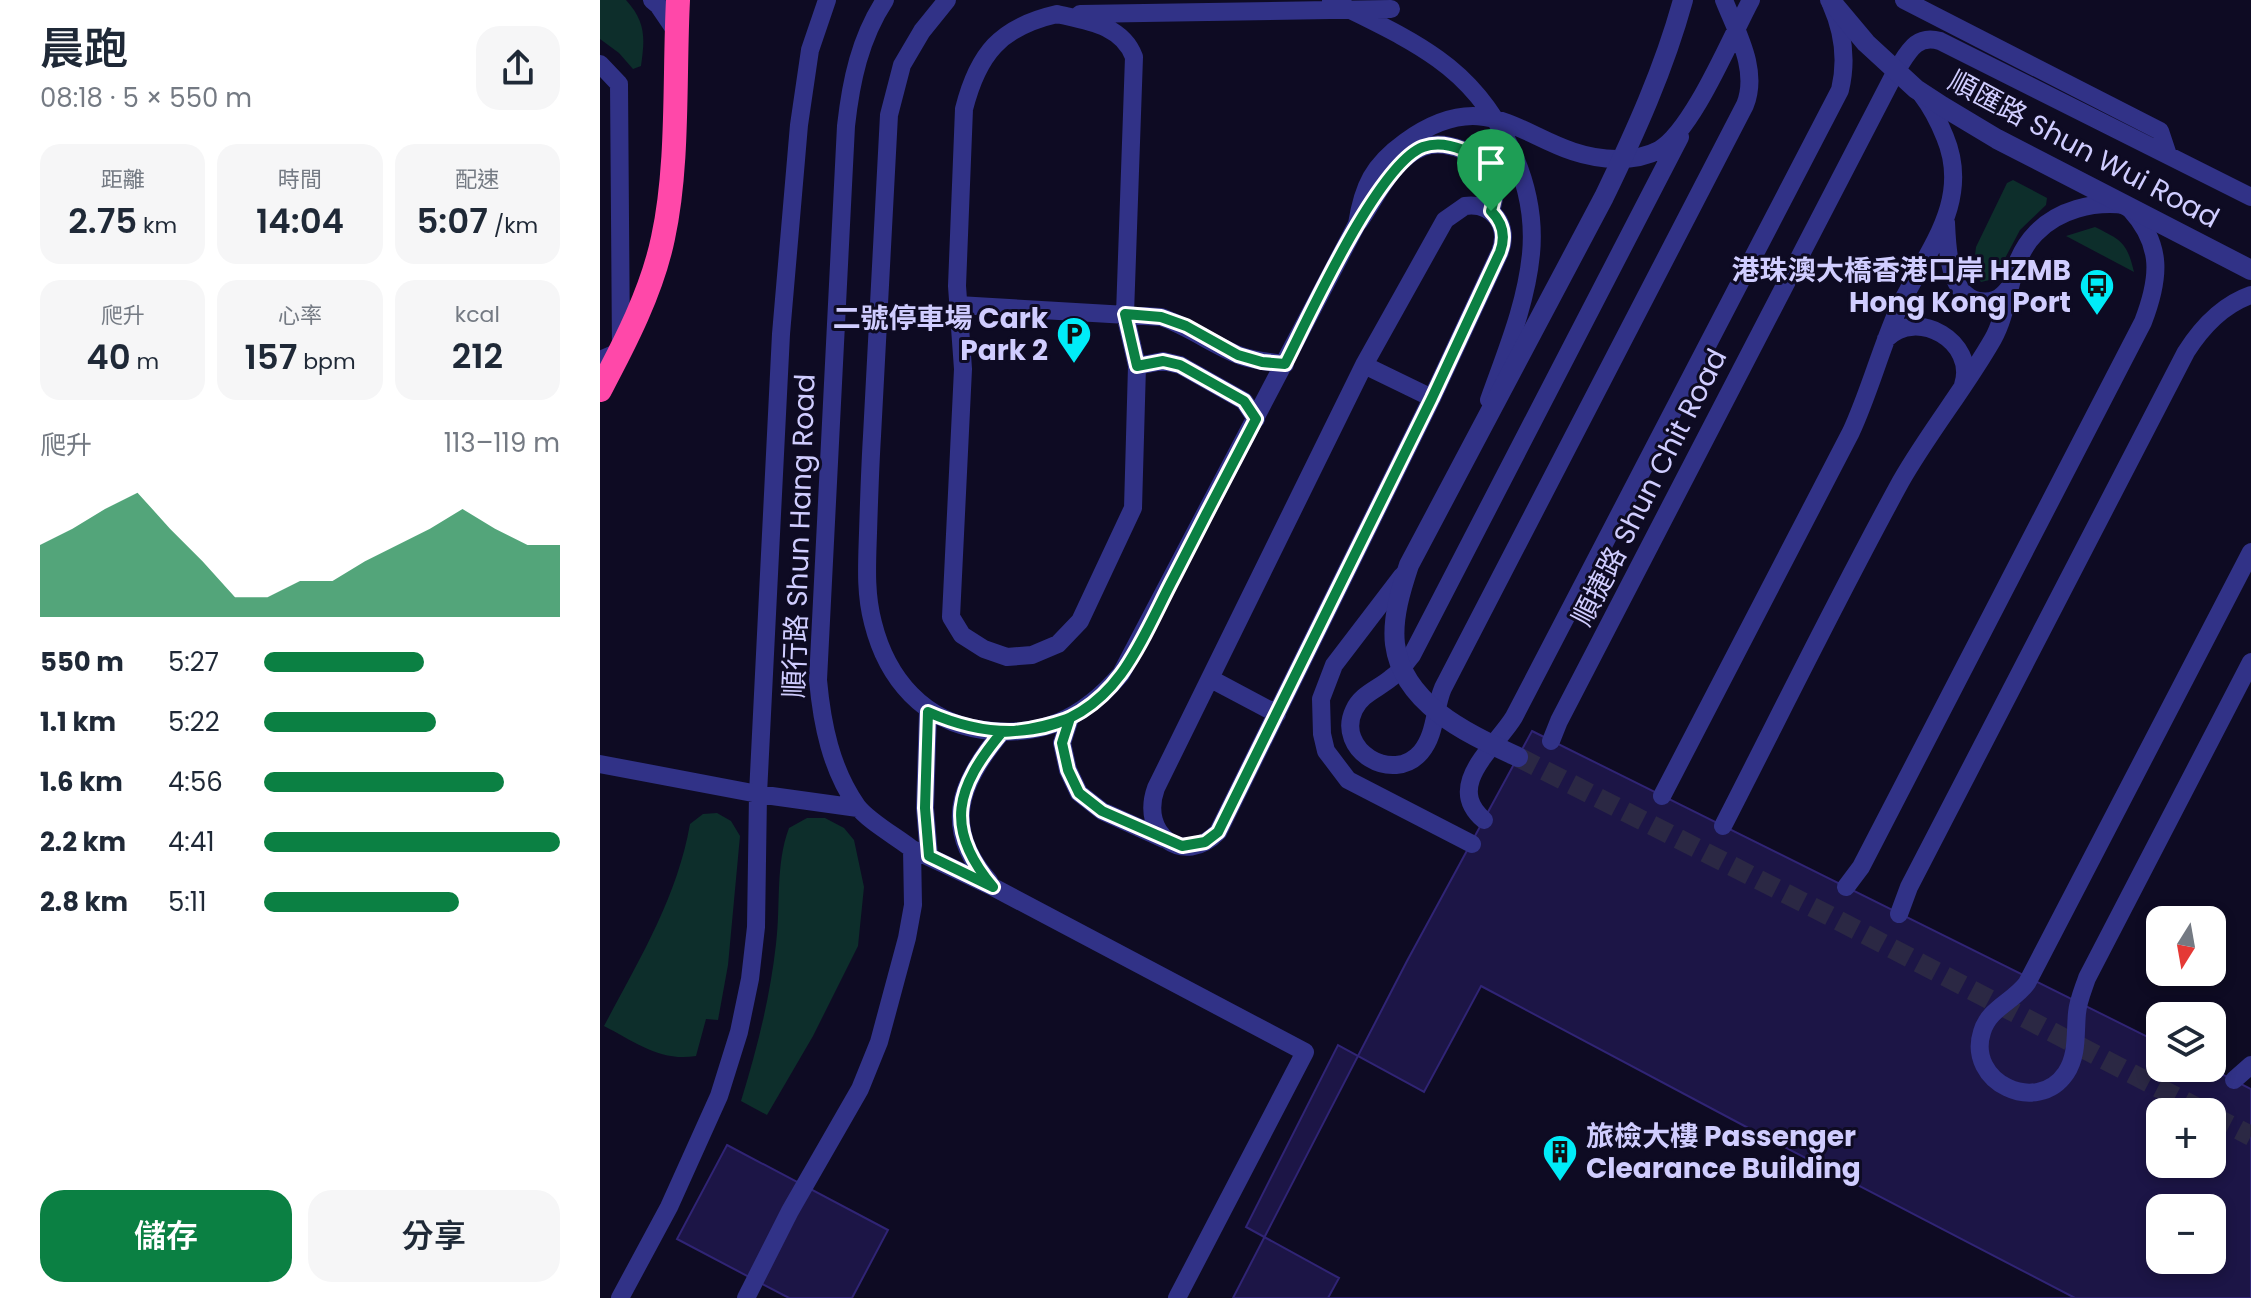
<!DOCTYPE html>
<html lang="zh-TW">
<meta charset="utf-8">
<style>
:root{--surface:#fff;--page:#f6f6f7;--text:#1f2937;--muted:#747a83;--accent:#0b8043}
body{margin:0;font-family:Poppins,"Noto Sans TC",sans-serif;background:var(--page);color:var(--text);height:100vh;display:flex;flex-direction:column;font-size:30px;white-space:nowrap}
*{box-sizing:border-box;margin:0}
p{font-size:26px;color:var(--muted)}
.icon{flex:none;width:44px;height:44px;fill:none;stroke:currentColor;stroke-width:2;stroke-linecap:round;stroke-linejoin:round}
.map{position:relative;flex:1;overflow:hidden}
.sheet{display:flex;flex-direction:column;background:var(--surface);width:600px}
.sheet>*{flex:none}
.needle{width:52px;rotate:191deg}
.controls{position:absolute;left:1546px;top:906px;display:grid;gap:16px}
.controls a{display:grid;place-items:center;width:80px;height:80px;border-radius:16px;background:var(--surface);box-shadow:0 4px 12px #0003;font-size:40px}
.pin{position:absolute;display:grid;place-items:center;width:68px;height:68px;color:#fff;margin:-82px -34px;border-radius:50% 50% 50% 0;rotate:-45deg;box-shadow:0 0 8px #0007}
.pin .icon{rotate:45deg}
.round{display:grid;place-items:center;flex:none;width:84px;height:84px;border-radius:24px;background:var(--page)}
.overview{display:flex;align-items:center;justify-content:space-between;height:136px;padding:0 40px}
h1{font-size:44px;font-weight:600;line-height:60px}
.stats{display:grid;grid-template-columns:repeat(3,1fr);gap:12px;height:136px;padding:8px 40px}
.stats div{display:grid;align-content:center;border-radius:20px;background:var(--page);text-align:center}
.stats b{font-size:34px;font-weight:600}
.stats small{font-size:22px;font-weight:400}
.stats p{font-size:22px}
.chart{height:224px;padding:16px 40px}
.chart p{display:flex;justify-content:space-between}
.chart svg{width:100%;height:144px;margin-top:8px;fill:var(--accent);opacity:.7}
.action{display:flex;gap:16px;margin-top:auto;padding:16px 40px}
.action a{flex:1;height:92px;border-radius:24px;background:var(--accent);color:#fff;font-size:32px;font-weight:600;line-height:92px;text-align:center}
.action a+a{background:var(--page);color:var(--text)}
ul{padding:0 40px;list-style:none;font-size:26px}
li{display:grid;grid-template-columns:128px 96px 1fr;align-items:center;height:60px}
li i{height:20px;border-radius:10px;background:var(--accent)}
main{display:flex;flex:1;min-height:0}
.map>svg:first-child{display:block}
.green{fill:#0d2e2b}
.building{fill:#1c1546;stroke:#302475;stroke-width:2;fill-rule:evenodd}
.lines{fill:none;stroke-linecap:round;stroke-linejoin:round}
.tertiary-tunnel{stroke:#2b2844;stroke-width:20;stroke-dasharray:20 10;stroke-linecap:butt}
.service{stroke:#313287;stroke-width:18}
.tertiary{stroke:#313287;stroke-width:20}
.motorway{stroke:#ff48a9;stroke-width:24}
.route-casing{stroke:#fff;stroke-width:16}
.route{stroke:#0b8043;stroke-width:10}
.labels{text-anchor:middle;stroke-width:6;stroke-linejoin:round;paint-order:stroke}
.street-label{font-size:28px;fill:#d0cdff;stroke:#0e0b23}
.poi-label{font-size:28px;font-weight:bold;fill:#d0cdff;stroke:#0e0b23;text-anchor:end}
</style>
<main>
<section class="sheet">
<div class="overview"><div><h1>晨跑</h1><p>08:18 · 5 × 550 m</p></div><a class="round"><svg class="icon" aria-label="share" viewBox="0 0 24 24"><path d="M12 15V3M7 8l5-5 5 5M5 13v7h14v-7"/></svg></a></div>
<div class="stats">
<div><p>距離</p><b>2.75<small> km</small></b></div>
<div><p>時間</p><b>14:04</b></div>
<div><p>配速</p><b>5:07<small> /km</small></b></div>
</div>
<div class="stats">
<div><p>爬升</p><b>40<small> m</small></b></div>
<div><p>心率</p><b>157<small> bpm</small></b></div>
<div><p>kcal</p><b>212</b></div>
</div>
<div class="chart"><p><span>爬升</span>113–119 m</p>
<svg viewBox="0 0 160 44" preserveAspectRatio="none"><path d="M0 44V22L10 17L20 11L30 6L40 17L50 27L60 38L70 38L80 33L90 33L100 27L110 22L120 17L130 11L140 17L150 22L160 22V44z"/></svg>
</div>
<ul>
<li><b>550 m</b>5:27<i style="width:54%"></i></li>
<li><b>1.1 km</b>5:22<i style="width:58%"></i></li>
<li><b>1.6 km</b>4:56<i style="width:81%"></i></li>
<li><b>2.2 km</b>4:41<i style="width:100%"></i></li>
<li><b>2.8 km</b>5:11<i style="width:66%"></i></li>
</ul>
<div class="action"><a>儲存</a><a>分享</a></div>
</section>
<div class="map">
<svg width="1651" height="1298" viewBox="0 0 1651 1298">
<rect width="100%" height="100%" fill="#0e0b23"/>
<!-- green -->
<path class="green" d="M0,0h26c20,22 19,38 15,66l-8,3 -14,-16 -19,-14z
M1413,180l34,18 -1,7 -26,25 -26,49 -13,3 -8,-10 3,-25 31,-64z
M1495,227c26,13 32,15 39,45l-68,-36z
M117,813l14,8 9,15 -12,129 -10,55 -12,-1 -10,37c-35,6 -61,-14 -92,-30 35,-66 73,-128 86,-202l13,-10z
M207,818h18l19,10 10,12 10,47 -6,59 -45,90 -46,79 -26,-14c16,-52 29,-103 35,-157 5,-38 -1,-79 13,-116z"/>
<!-- building -->
<path class="building" d="M932,731l628,312v25h50l41,21v209h-1018l174,-337zM1560,1112h52v52h-52zM1560,1208h52v52h-52z
M881,986l288,153 306,159h-747l11,-20 -93,-51 92,-182 86,47z
M127,1145l161,85 -36,68h-63l-112,-59z"/>
<g class="lines">
<!-- tertiary-tunnel -->
<path class="tertiary-tunnel" d="M918,757l310,158 377,197
M1612,1116l39,20"/>
<!-- service -->
<path class="service" d="M52,0l6,5 19,28
M347,0l-25,31 -20,34 -13,50c-6,107 -12,214 -17,321 -2,32 -3,65 -4,97 -1,31 -3,60 5,90 14,56 51,99 110,107 59,8 100,-12 138,-56l236,-450c6,-38 16,-59 48,-82 93,-67 126,17 212,17 14,0 29,-2 42,-9 34,-20 72,-113 92,-150
M731,0c36,19 74,35 107,59 59,42 100,122 93,195 -5,51 -25,98 -42,146
M1304,0l256,131 8,24
M457,14c30,7 65,11 77,43l-9,257 12,52 -4,142 -53,113 -22,23 -26,11 -25,2 -23,-8 -22,-14 -11,-18 12,-248 -6,-83 7,-177c14,-55 36,-82 93,-95z
M480,14l311,-5
M0,64l19,20 2,267 -21,9
M1080,137l-268,518c-6,8 -12,17 -21,23 -13,11 -30,16 -37,32 -19,40 39,75 67,42 15,-18 13,-43 22,-64l302,-583c14,-35 -8,-72 -21,-105
M865,206c28,-4 45,20 35,46l-68,146 -214,434c-34,35 -79,3 -62,-44l208,-423 81,-145z
M759,222c18,-25 33,-63 64,-75 22,-8 59,6 70,28 5,10 1,25 -2,36
M1346,222c1,24 2,73 33,79 13,2 21,-2 29,-12
M358,305l203,12c29,10 53,29 80,39 14,5 29,6 44,8
M1286,339c31,-32 91,3 77,46
M764,365l68,33
M537,366l26,-5 17,4 64,36 12,18
M1651,552l-224,431c-14,19 -38,25 -45,49 -16,50 55,84 84,41 12,-18 9,-40 11,-60 1,-12 6,-23 10,-35l164,-316
M802,576l-68,89 -13,34 1,35 4,17 22,29 124,64
M611,679l66,35
M328,712l-3,96 4,48
M470,718l-8,25 6,27 11,23 23,18 62,28
M951,741l8,-20 337,-650c12,-18 19,-37 44,-30l311,156
M0,764l158,30 100,14
M1062,796l189,-364c18,-39 29,-81 46,-120 26,-57 76,-108 48,-175 -6,-15 -13,-29 -23,-42
M884,820c-41,-35 12,-73 30,-103l326,-627c7,-29 3,-59 -9,-86
M1123,826c59,-115 116,-232 178,-345 28,-49 64,-93 92,-142 19,-34 14,-77 43,-106 22,-23 57,-32 89,-28
M312,849l81,38 312,165 -128,246
M389,881c-48,-54 -29,-99 13,-149
M1246,887l15,-20 282,-545c17,-44 20,-77 -13,-113
M1299,914l10,-27 277,-535c16,-25 36,-47 65,-57
M1634,1080l17,-15
M20,1298l49,-91 50,-111 20,-64 11,-53 6,-52 2,-133 23,-460 18,-209 11,-75 17,-50
M146,1298l44,-87 70,-122 19,-47 28,-104 6,-33 -1,-56c-15,-12 -44,-28 -55,-43 -26,-37 -35,-82 -39,-126l28,-554c5,-45 14,-88 39,-126"/>
<!-- tertiary -->
<path class="tertiary" d="M1230,0l36,43 50,46 26,17 55,33 254,131
M918,757c-49,-23 -115,-52 -123,-113 -3,-26 6,-55 14,-79l195,-368c31,-64 60,-128 79,-197"/>
<!-- motorway -->
<path class="motorway" d="M0,390c25,-47 52,-99 63,-152 16,-73 11,-162 15,-238"/>
</g>
<g class="lines">
<defs>
<path id="route" d="M891,211c3,-11 7,-26 2,-36 -11,-22 -47,-36 -70,-28 -45,17 -114,170 -138,217l-23,-2 -24,-7 -52,-29 -25,-9 -36,-3 12,52 26,-5 17,4 64,36 12,18c-28,53 -55,105 -82,158 -17,32 -32,68 -53,97 -49,66 -123,69 -193,38l-3,96 4,48 64,31c-50,-59 -37,-100 9,-155 24,-1 45,-6 68,-14l-8,25 6,27 11,23 23,18 80,35 23,-4 13,-10 214,-434 68,-146c6,-16 3,-29 -9,-41"/>
</defs>
<!-- route casing -->
<use href="#route" class="route-casing"/>
<!-- route -->
<use href="#route" class="route"/>
</g>
<!-- icons -->
<defs>
<symbol id="bus-pin" viewBox="-11 -11 22 30"><path d="M0 17L-7.5 6A9.5 9.5 0 1 1 7.5 6Z" fill="#00ecf8" stroke="#0e0b23"/><path d="M-5-6H5V4H4V6H2V4H-2V6H-4V4H-5ZM-3.5-4V0h7V-4ZM-3.5 1.2v1.5H-2V1.2ZM2 1.2v1.5H3.5V1.2Z" fill="#111"/></symbol>
<symbol id="parking-pin" viewBox="-11 -11 22 30"><path d="M0 17L-7.5 6A9.5 9.5 0 1 1 7.5 6Z" fill="#00ecf8" stroke="#0e0b23"/><path d="M-3.5-5.5H1a3.5 3.5 0 0 1 0 7H-1V5.5H-3.5ZM-1-3.4V-.6H.8a1.4 1.4 0 0 0 0-2.8Z" fill="#111"/></symbol>
<symbol id="building-pin" viewBox="-11 -11 22 30"><path d="M0 17L-7.5 6A9.5 9.5 0 1 1 7.5 6Z" fill="#00ecf8" stroke="#0e0b23"/><path d="M-4-6H4V6H1V3H-1V6H-4ZM-2.5-4.3h1.7v1.8h-1.7ZM.8-4.3h1.7v1.8H.8ZM-2.5-1h1.7V.8h-1.7ZM.8-1h1.7V.8H.8Z" fill="#111"/></symbol>
</defs>
<g fill-rule="evenodd">
<use href="#bus-pin" x="1477" y="266" width="40" height="54"/>
<use href="#parking-pin" x="454" y="314" width="40" height="54"/>
<use href="#building-pin" x="940" y="1132" width="40" height="54"/>
</g>
<g class="labels">
<!-- street labels -->
<g class="street-label">
<text transform="translate(1484 149) rotate(28)" y="10">順匯路 Shun Wui Road</text>
<text transform="translate(1049 487) rotate(-63)" y="10">順捷路 Shun Chit Road</text>
<text transform="translate(199 536) rotate(-88)" y="10">順行路 Shun Hang Road</text>
</g>
<!-- poi labels -->
<g class="poi-label">
<text x="1471" y="280">港珠澳大橋香港口岸 HZMB<tspan x="1471" dy="32">Hong Kong Port</tspan></text>
<text x="448" y="328">二號停車場 Cark<tspan x="448" dy="32">Park 2</tspan></text>
<text x="986" y="1146" text-anchor="start">旅檢大樓 Passenger<tspan x="986" dy="32">Clearance Building</tspan></text>
</g>
</g>
</svg>
<div class="controls">
<a><svg class="needle" viewBox="-14 -14 28 28"><path d="M0-13l5 13h-10z" fill="#e53935"/><path d="M0 13l5-13h-10z" fill="#747a83"/></svg></a>
<a><svg class="icon" aria-label="layers" viewBox="0 0 24 24"><path d="M12 4l9 5-9 5-9-5zM3 14l9 5 9-5"/></svg></a>
<a>+</a>
<a>−</a>
</div>
<div class="pin" style="left:891px;top:211px;background:#1e9e55"><svg class="icon" aria-label="arrive" viewBox="0 0 24 24"><path d="M6 21V4h12l-3 4 3 4H6"/></svg></div>
</div>
</main>
